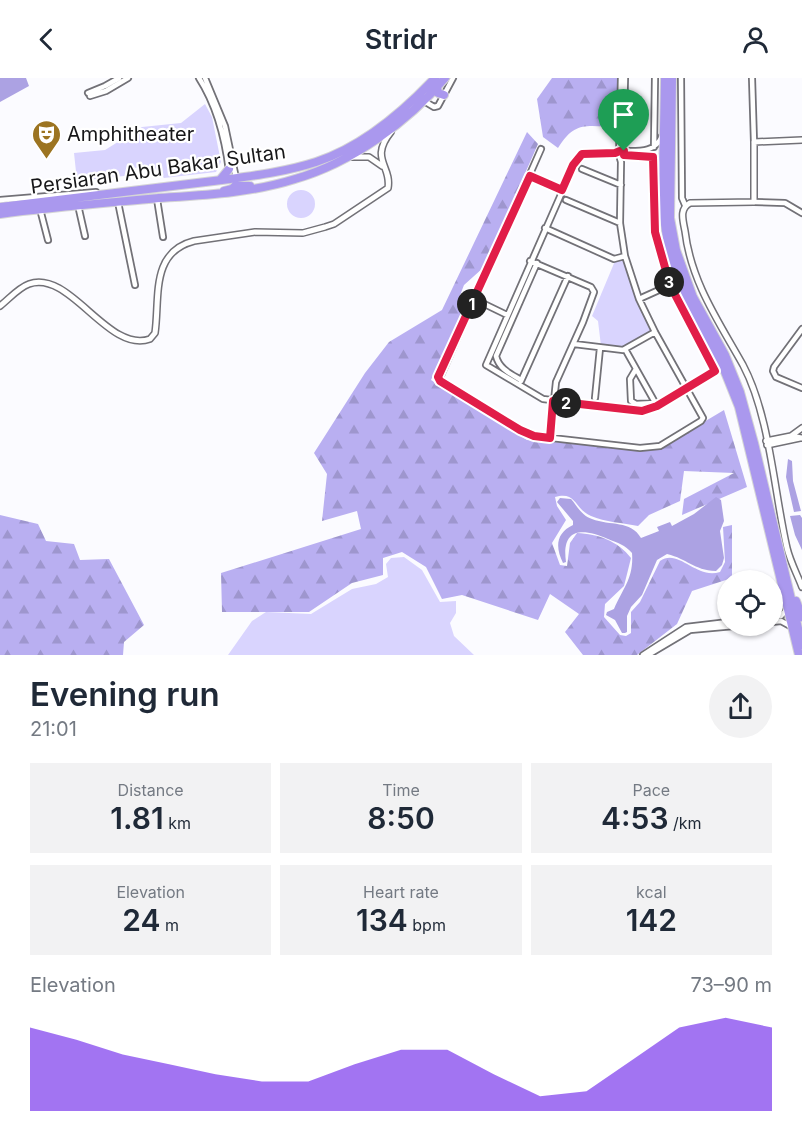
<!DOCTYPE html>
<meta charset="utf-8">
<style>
:root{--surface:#fff;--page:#f2f2f3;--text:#1f2937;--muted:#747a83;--accent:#7c3aed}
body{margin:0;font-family:Inter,sans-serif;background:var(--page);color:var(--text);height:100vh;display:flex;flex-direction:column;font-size:22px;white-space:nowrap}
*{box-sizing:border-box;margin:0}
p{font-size:20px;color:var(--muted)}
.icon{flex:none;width:33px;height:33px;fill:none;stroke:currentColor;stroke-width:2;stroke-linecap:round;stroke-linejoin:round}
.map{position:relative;height:577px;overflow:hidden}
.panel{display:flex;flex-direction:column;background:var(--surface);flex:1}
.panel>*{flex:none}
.controls{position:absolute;left:717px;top:492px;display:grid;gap:12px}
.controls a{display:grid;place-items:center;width:66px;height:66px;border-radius:50%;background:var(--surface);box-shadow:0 2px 4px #0004;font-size:30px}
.pin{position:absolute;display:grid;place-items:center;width:51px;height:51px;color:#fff;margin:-62px -26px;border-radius:50% 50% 50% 0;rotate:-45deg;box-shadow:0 0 6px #0007}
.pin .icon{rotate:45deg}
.km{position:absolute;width:30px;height:30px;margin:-15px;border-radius:50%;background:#222;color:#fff;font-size:16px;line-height:30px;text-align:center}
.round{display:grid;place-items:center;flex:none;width:63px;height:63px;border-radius:32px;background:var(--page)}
.overview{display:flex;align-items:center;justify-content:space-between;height:102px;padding:0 30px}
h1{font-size:33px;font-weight:600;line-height:45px}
.stats{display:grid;grid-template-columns:repeat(3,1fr);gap:9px;height:102px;padding:6px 30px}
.stats div{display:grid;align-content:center;border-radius:0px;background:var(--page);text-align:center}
.stats b{font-size:30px;font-weight:600}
.stats small{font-size:16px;font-weight:400}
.stats p{font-size:16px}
.chart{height:168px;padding:12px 30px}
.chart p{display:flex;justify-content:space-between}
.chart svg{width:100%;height:108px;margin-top:6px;fill:var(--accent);opacity:.7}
header{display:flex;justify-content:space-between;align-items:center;height:78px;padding:0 30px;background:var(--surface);font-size:27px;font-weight:600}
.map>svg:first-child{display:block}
.green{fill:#d9d4fe}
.forest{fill:url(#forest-firs)}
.water{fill:#aca2e3}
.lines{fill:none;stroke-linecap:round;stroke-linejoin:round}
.minor-casing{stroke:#727177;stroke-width:8}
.tertiary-casing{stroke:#727177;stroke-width:8}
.trunk-casing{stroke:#d5d5d6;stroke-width:10}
.minor{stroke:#fff;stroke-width:4.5}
.tertiary{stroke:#fff;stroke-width:5}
.trunk{stroke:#aa98ee;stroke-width:8}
.route-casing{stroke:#fff;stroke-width:12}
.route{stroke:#e11d48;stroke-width:8}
.labels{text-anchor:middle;stroke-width:4.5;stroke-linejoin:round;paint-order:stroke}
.poi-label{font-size:20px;fill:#171719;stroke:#fff;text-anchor:start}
.street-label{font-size:20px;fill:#171719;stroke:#fff}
</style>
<header><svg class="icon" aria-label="back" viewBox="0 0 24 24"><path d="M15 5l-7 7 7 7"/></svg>Stridr<svg class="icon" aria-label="person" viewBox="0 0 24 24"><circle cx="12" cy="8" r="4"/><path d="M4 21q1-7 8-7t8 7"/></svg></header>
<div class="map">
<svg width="802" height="577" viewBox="0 0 802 577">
<defs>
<pattern id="forest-firs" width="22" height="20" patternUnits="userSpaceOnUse" patternTransform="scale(1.5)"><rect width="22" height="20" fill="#b9aff1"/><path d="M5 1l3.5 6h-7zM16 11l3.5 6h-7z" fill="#9e96ce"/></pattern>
</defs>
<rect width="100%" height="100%" fill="#fbfbff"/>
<!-- green -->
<path class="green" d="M205,26l7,13 9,45 -5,10 -52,6 -11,-12 -20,2v7l-56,6 -3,-28 31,-3 37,-23 39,-4z
M287 126a14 14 0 1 1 28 0a14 14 0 1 1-28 0Z
M624,181l12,40 16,32 -28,18 -23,-3 -3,-25 -6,-5 23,-55z
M404,479l18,13 18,32 16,-1v12l-6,10 4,13 20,19h-246l24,-34 14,-9 45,2 41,-25 24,-5 12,-7 -2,-13 5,-6z"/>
<!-- forest -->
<path class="forest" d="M552,0h67v49c-31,0 -43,-8 -61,21l-15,-11 -6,-38z
M527,54l11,12 -55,124 -19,17 -5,13 9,3 -37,79 96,60 130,10 67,-40 23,77 -65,28 2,-16 50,-26 -50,-2 -4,30 -31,14 -11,11c-15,-3 -33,-4 -47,-10 -17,-7 -14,-25 -36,-19l2,9 9,14 -14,23 8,22 7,1 3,-23 7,-10c21,1 41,8 54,25l-7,28 -19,18 -1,13 16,18 6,1 5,-3v-21l9,-10 20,-41c19,-13 36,19 60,11l5,-10 -2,-35 9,-2v53l-40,13 -15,33 -40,31h-54l-18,-23 14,-18 -29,-20 -12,26 -76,-25 -20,4 -16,-32 -24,-15 -19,6v17l-31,8 -43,29h-87l-1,-39 140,-44 -4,-18 -35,10 5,-47 -13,-21 51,-80 24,-31 53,-32z
M0,437l38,9 8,17 28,3 6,16 29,-1 35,66 -20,17 -1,13h-123z"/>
<!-- water -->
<path class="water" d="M0,0h26l3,8 -29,16z
M788,381l4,2 1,20 8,30 -7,1 -8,-35z
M716,419l5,3 3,21 -4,10 4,27 -2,7 -6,6c-23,-1 -28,-12 -49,-17l-10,6 -15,35 -11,12 -4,9v16l-2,1h-3l-7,-13 -9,-5 1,-3 7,-3c9,-21 20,-31 18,-56 -7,-8 -14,-10 -24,-14 -25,-11 -47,-12 -42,23l-3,1c-8,-16 -7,-30 10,-38v-4l-16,-19 3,-4 11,1c7,8 10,16 21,20 18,7 39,1 49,19l18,-7 -2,-4 13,-5 2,4 22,-12z
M800,437l2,3v32l-7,-15 -5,-19z"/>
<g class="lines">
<defs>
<path id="minor" d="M199,0c18,28 26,60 30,93
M205,0l20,48 11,52
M681,0l1,120 3,7
M752,0l2,64
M88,15l17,-7 14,-8
M90,18l16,-5 22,-13
M424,23l10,6 4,-1 15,-28
M654,69l1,-69
M541,71l-102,231 81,50 14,6 106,12 20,-2 41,-25 2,-3 -48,-86 -16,-33 -14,-43 -5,-33 1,-61 -2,-7 2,-77
M623,73c16,0 32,2 39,-15
M623,79l2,-79
M653,79l2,75 15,53 45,86
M582,91l39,16
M660,93l-3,-11 -9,-5 -60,-3 -6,2 -5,4 -91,207 57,34 99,12 15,-5 61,-36 2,-8
M529,98l33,14
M157,121l6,38
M0,122l96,-8
M566,122l54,23
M118,124l17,83
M754,124l31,1 17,10
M78,127l7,31
M40,131l8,31
M545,150l69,31 11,-3
M530,183l61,26 3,5 -11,30 -27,60 -6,56
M474,221l33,16
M639,221l31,-14
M802,251l-28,38 -1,4 3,6 26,11
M574,266l49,6 32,-18
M625,271l32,57
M636,291l-6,10 1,22 5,3 19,-1
M521,302c-10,-6 -22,-11 -25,-24l41,-93
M521,303l47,-105
M595,320l5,-50
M772,539l9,-1 6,-7
M772,544l9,-1 11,6
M643,577l43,-28 42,-5
M648,577l42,-25 44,-4"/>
<path id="tertiary" d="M802,62l-48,2v60l-64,1c-11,6 -7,17 -5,28 6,51 34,91 58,134 27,51 31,127 44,183 3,13 10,26 15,39
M350,79h19l13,9
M0,228c9,-7 18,-18 29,-22 41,-15 79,70 121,55l5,-6c5,-35 -5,-81 39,-92l61,-9 48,1 22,-6 9,-3 54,-36c4,-22 -19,-29 3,-56
M791,358l11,-8
M766,363l25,-5 11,2
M767,367l33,-7"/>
<path id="trunk" d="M665,0l-2,101 1,39 5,33 20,52 34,64 16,40 60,248
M672,0l-2,140 6,32 17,47 32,58 15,37 14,51 48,202
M437,9l1,6 6,2
M220,102l9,-11
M224,113l8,-2 3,-3h15
M0,129l230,-28c29,-4 58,-8 86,-17 46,-15 86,-49 119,-84
M0,136c53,-7 106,-11 159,-16 46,-3 92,-5 136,-19 56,-16 113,-57 150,-101
M796,523l6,16"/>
</defs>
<!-- minor casing -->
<use href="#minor" class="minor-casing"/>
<!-- tertiary casing -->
<use href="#tertiary" class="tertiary-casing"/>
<!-- trunk casing -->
<use href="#trunk" class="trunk-casing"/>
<!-- minor -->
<use href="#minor" class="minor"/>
<!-- tertiary -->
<use href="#tertiary" class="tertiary"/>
<!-- trunk -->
<use href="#trunk" class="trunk"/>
</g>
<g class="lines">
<defs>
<path id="route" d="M620,73h4v4l29,2 2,75 15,53 45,86 -58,35 -15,5 -89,-10 -3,37 -16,-2 -14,-6 -80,-49 -2,-4 92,-201 32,14 11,-25 9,-11 33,-1z"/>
</defs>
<!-- route casing -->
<use href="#route" class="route-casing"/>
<!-- route -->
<use href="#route" class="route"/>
</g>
<!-- icons -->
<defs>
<symbol id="theatre-pin" viewBox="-11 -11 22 30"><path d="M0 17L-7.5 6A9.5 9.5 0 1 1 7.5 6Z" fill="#9c7421" stroke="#fff"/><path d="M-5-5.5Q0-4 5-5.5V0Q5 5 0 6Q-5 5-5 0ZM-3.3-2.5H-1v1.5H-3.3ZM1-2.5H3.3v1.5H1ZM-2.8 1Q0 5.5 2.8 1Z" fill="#fff"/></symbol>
</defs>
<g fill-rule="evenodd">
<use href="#theatre-pin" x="30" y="40" width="33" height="45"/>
</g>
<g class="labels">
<!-- poi labels -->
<g class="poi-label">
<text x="67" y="63">Amphitheater</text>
</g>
<!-- street labels -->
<g class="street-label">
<text transform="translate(158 91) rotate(-8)" y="7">Persiaran Abu Bakar Sultan</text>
</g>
</g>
</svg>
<div class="controls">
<a><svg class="icon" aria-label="locate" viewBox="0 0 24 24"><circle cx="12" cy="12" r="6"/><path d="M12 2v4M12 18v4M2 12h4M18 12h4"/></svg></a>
</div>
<div class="pin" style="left:624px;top:73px;background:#1e9e55"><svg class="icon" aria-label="arrive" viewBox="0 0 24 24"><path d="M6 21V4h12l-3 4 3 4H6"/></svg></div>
<b class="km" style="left:472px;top:226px">1</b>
<b class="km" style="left:566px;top:325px">2</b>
<b class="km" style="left:669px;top:204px">3</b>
</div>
<section class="panel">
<div class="overview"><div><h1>Evening run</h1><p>21:01</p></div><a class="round"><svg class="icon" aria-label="share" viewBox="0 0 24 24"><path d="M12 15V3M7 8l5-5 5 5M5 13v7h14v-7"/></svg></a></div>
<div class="stats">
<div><p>Distance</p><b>1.81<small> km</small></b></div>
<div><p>Time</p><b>8:50</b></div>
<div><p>Pace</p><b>4:53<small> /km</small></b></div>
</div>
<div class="stats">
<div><p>Elevation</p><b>24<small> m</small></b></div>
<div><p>Heart rate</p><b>134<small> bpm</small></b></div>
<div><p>kcal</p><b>142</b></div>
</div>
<div class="chart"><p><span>Elevation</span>73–90 m</p>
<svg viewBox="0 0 160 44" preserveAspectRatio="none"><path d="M0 44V10L10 15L20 21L30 25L40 29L50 32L60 32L70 25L80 19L90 19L100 29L110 38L120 36L130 23L140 10L150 6L160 10V44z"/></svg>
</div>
</section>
